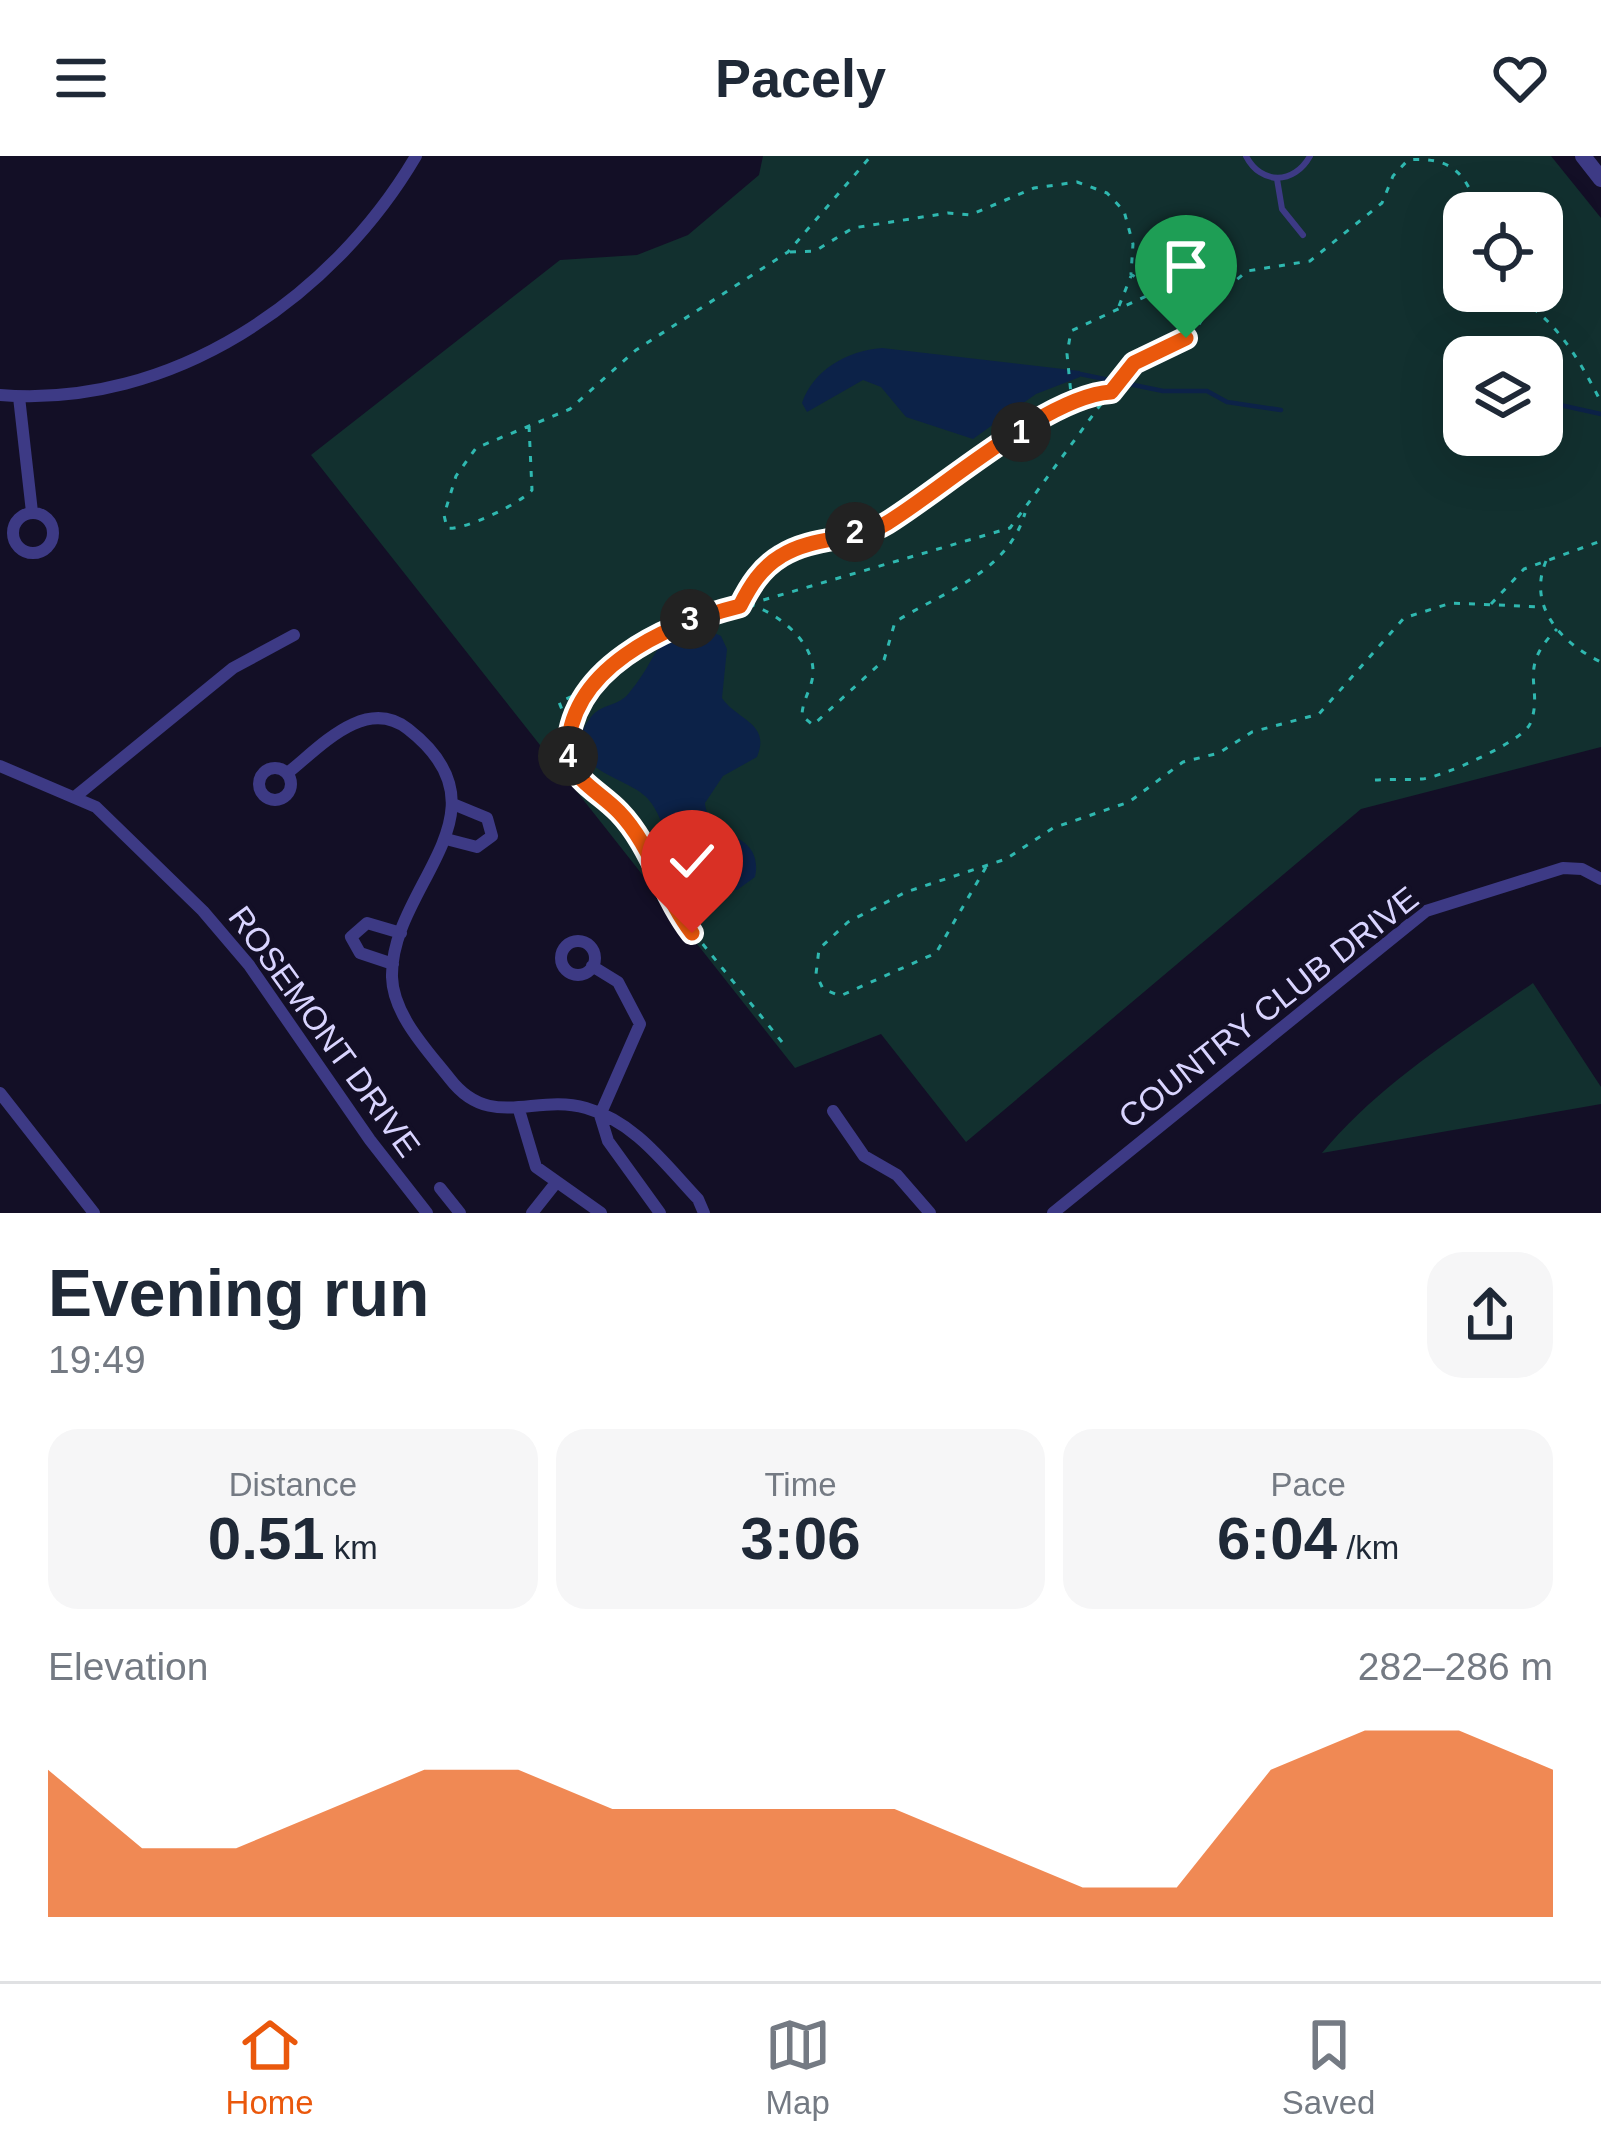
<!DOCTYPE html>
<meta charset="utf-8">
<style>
:root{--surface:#fff;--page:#f6f6f7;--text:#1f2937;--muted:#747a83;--line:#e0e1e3;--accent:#ea580c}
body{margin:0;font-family:Arial,sans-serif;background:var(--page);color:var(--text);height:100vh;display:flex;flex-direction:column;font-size:45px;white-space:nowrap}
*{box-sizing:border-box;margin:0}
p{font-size:39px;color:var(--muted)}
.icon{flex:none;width:66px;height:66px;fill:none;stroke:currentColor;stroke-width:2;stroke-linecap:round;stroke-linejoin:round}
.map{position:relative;height:1057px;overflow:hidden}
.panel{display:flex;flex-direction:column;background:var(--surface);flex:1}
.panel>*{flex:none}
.tools{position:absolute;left:1443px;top:36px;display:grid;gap:24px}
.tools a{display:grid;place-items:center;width:120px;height:120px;border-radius:24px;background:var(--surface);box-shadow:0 12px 48px #0002;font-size:60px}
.pin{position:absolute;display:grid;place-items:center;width:102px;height:102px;color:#fff;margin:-123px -51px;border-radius:50% 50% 50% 0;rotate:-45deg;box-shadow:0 0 12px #0007}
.pin .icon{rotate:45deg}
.km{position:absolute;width:60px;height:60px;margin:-30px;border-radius:50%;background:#222;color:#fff;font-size:33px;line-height:60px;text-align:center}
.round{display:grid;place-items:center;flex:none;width:126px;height:126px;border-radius:36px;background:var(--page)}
.head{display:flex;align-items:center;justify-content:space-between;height:204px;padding:0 48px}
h1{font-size:66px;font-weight:600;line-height:90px}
.metrics{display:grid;grid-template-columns:repeat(3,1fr);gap:18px;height:204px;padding:12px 48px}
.metrics div{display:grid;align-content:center;border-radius:30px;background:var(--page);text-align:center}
.metrics b{font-size:60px;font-weight:600}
.metrics small{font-size:33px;font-weight:400}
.metrics p{font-size:33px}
.chart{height:336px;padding:24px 48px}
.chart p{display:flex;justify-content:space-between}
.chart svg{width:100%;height:216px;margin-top:12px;fill:var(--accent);opacity:.7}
header{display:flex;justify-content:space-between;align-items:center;height:156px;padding:0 48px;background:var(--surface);font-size:54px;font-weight:600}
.tab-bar{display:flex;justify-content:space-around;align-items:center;height:168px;border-top:3px solid var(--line);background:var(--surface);font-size:33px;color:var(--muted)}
.tab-bar a{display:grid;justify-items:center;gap:6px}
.tab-bar .selected{color:var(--accent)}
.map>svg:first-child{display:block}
.green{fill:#12302f;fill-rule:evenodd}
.water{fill:#0c2248}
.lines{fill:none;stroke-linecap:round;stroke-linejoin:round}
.stream{stroke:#0c2248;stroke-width:4.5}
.path{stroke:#2fb8b0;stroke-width:3;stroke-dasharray:6 9;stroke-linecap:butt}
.service{stroke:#3d3a85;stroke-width:6}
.minor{stroke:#3d3a85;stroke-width:12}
.tertiary{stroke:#3d3a85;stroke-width:16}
.route-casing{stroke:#fff;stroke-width:24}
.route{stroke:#ea580c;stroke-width:15}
.labels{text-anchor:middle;stroke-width:9;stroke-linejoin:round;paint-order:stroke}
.street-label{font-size:33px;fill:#d9d4ff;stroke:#130f26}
</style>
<header><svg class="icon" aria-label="menu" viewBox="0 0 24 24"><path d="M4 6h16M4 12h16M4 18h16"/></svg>Pacely<svg class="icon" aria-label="heart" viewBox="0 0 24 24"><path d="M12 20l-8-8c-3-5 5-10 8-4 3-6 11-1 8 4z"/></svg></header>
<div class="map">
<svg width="1601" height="1057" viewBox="0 0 1601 1057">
<rect width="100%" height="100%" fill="#130f26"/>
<!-- green -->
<path class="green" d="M763,0h788l50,62v529l-240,62 -395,333 -85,-108 -86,34 -484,-613 249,-195 77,-5 51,-20 71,-60zM1464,57h78v78h-78zM1464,201h78v78h-78z
M1533,827l68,104v17l-279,49c57,-69 138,-119 211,-170z"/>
<!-- water -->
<path class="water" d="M882,192l198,23v6l-44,17 -63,45 -67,-22 -25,-30 -18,-7 -56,32 -5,-9c12,-34 45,-52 80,-55z
M710,475l11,5 6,13 -5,49c16,23 49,25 35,59l-34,19 -18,27c3,37 60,27 50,74l-18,13 -51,-8c-21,-24 -17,-59 -38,-83 -19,-23 -97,-31 -57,-82 10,-13 28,-11 38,-24 37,-44 14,-52 81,-62z"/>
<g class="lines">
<!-- stream -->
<path class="stream" d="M1080,218l83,17h44l20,11 54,8
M1542,245l59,13
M1454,265l10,-2"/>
<!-- path -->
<path class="path" d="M790,96l25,-1 38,-23 95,-15 22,2 64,-27 43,-6 30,11 17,18 9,33 -2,30 24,18
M1508,135c47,27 69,64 93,111
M1119,150l12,-30
M1072,248l-5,-50 4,-23 84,-39 68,-4
M529,270l3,64c-12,14 -69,41 -85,38l-3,-13 12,-39 20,-28 94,-39 66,-59 152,-98 83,-96
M1546,405c-19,45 15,82 55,101
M741,446c21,-37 52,-59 94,-67 15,-3 31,-2 45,-8 71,-30 153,-130 229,-134
M749,448c26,8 63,35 64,66 1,16 -11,29 -11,46l11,9 71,-65 11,-38c47,-30 112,-48 130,-109
M1491,448l33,-35 77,-28
M573,561l-10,-5 -4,-10 30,-13
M1375,624c15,-1 31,0 47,-1 20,-2 100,-37 108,-55 15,-36 -15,-54 27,-95
M986,711l-50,86 -96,43 -17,-7 -7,-15 3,-25 29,-27 58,-30 100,-33 47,-31 76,-26 54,-40 36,-9 33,-21 67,-18 85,-96 47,-15 92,4
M782,886l-114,-141 -36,-73 -60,-60 -2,-37 23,-46 71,-56 346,-101 116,-158 69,-39 20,-33 32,-27 63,-10 72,-58 11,-27 15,-16c41,-4 61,13 69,53"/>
<!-- service -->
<path class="service" d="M1246,0c15,29 48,29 64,0
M1277,23l5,30 21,26"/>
<!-- minor -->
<path class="minor" d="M0,239c171,14 332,-96 416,-239
M19,241l13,115
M13 377a20 20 0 1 1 40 0a20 20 0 1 1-40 0Z
M0,610l96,41 107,104 46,54 121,175 57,73
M259 628a16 16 0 1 1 32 0a16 16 0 1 1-32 0Z
M290,615c31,-25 76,-75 118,-42 108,84 -18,156 -16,248 1,38 36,74 58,102 40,52 85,14 136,29 49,14 78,55 112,91l6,14
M76,640l157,-128 61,-33
M446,683l31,8 15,-11 -5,-18 -34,-14
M561 802a17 17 0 1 1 34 0a17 17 0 1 1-34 0Z
M393,808l-33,-11 -9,-16 16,-14 34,10
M592,810l26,16 22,42 -40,91 8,26 52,72
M0,937l94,120
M519,954l17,57 65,46
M833,955l31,45 33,19 33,38
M440,1032l20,25
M532,1057l23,-29
M1053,1057l373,-302 137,-43 19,1 19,10"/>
<!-- tertiary -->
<path class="tertiary" d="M1583,0l18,23"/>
</g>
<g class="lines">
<defs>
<path id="route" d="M692,777c-29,-38 -41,-88 -73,-121 -18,-19 -41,-28 -51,-54 -4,-90 100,-134 172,-152 10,-20 21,-38 41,-50 33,-21 75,-14 106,-33 57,-35 160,-127 224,-131l23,-29 52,-25"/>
</defs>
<!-- route casing -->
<use href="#route" class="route-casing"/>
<!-- route -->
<use href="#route" class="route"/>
</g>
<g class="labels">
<!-- street labels -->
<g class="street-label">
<text transform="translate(1268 851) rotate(-38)" y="12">COUNTRY CLUB DRIVE</text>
<text transform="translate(325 875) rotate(54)" y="12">ROSEMONT DRIVE</text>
</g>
</g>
</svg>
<div class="tools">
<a><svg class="icon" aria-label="locate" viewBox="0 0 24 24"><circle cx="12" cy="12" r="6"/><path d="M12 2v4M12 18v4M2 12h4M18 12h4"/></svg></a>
<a><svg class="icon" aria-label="layers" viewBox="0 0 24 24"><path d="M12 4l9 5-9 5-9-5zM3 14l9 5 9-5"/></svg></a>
</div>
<div class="pin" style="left:1186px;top:182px;background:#1e9e55"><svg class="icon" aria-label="arrive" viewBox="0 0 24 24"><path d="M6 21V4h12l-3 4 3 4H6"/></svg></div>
<div class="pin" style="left:692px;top:777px;background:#d93025"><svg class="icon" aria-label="check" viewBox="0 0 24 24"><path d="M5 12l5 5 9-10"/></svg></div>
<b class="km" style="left:1021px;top:276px">1</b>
<b class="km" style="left:855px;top:376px">2</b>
<b class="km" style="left:690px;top:463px">3</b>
<b class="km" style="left:568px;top:600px">4</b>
</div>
<section class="panel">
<div class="head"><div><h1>Evening run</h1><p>19:49</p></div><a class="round"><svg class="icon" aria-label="share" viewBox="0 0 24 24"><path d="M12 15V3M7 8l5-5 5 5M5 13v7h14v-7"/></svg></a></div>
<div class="metrics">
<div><p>Distance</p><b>0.51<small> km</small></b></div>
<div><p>Time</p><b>3:06</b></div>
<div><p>Pace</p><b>6:04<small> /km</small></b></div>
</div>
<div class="chart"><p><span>Elevation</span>282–286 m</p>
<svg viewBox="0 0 160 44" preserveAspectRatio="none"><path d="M0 44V14L10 30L20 30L30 22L40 14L50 14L60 22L70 22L80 22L90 22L100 30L110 38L120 38L130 14L140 6L150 6L160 14V44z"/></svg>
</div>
</section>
<nav class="tab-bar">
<a class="selected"><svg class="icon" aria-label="home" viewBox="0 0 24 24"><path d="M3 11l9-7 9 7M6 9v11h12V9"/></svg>Home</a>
<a><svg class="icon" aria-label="map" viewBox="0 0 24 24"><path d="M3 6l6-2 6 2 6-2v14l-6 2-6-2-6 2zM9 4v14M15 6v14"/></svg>Map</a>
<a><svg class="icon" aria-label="saved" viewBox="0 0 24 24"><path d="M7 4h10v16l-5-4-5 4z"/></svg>Saved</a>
</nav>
